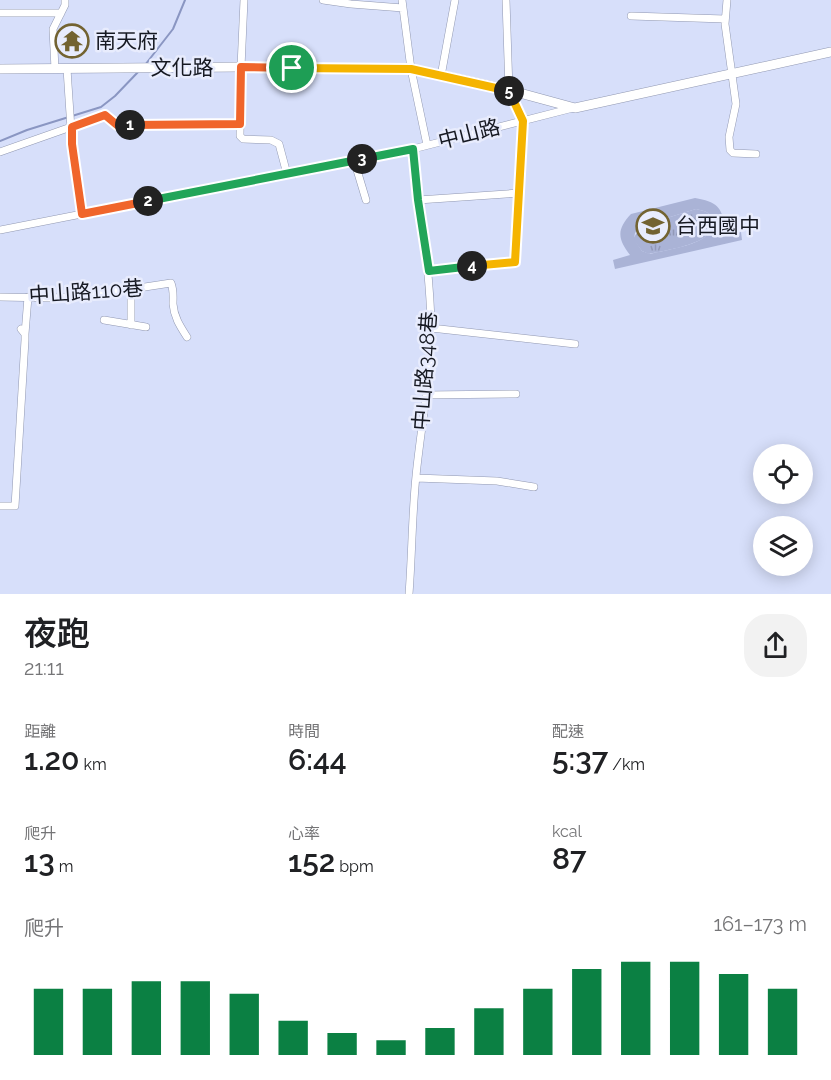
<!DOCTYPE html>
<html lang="zh-TW">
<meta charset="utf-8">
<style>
:root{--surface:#fff;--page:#f2f2f2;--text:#202124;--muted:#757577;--accent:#0b8043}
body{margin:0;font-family:Raleway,"Noto Sans TC",sans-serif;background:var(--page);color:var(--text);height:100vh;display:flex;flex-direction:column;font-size:22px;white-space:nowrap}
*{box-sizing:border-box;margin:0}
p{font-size:20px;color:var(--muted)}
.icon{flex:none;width:33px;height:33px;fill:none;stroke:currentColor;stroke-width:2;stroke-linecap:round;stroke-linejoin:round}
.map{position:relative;height:594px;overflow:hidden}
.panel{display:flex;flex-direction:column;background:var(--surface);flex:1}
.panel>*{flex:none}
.fabs{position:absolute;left:753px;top:444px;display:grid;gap:12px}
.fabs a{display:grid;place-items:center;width:60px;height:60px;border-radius:50%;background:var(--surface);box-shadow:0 3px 15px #0003;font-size:30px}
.pin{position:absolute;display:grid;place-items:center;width:51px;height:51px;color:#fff;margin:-26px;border:3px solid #fff;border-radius:50%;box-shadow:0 2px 6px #0007}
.km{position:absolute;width:30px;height:30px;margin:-15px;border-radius:50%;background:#222;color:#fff;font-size:16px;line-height:30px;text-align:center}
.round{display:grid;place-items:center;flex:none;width:63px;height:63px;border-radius:24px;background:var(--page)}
.headline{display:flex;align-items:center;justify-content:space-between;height:102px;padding:0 24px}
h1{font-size:33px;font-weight:600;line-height:45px}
.figures{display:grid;grid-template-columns:repeat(3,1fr);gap:9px;height:102px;padding:6px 24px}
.figures div{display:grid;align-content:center}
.figures b{font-size:30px;font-weight:600}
.figures small{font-size:16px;font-weight:400}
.figures p{font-size:16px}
.chart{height:168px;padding:12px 24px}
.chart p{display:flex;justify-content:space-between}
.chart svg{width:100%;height:108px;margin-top:6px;stroke:var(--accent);stroke-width:6}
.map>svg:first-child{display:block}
.grass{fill:url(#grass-tufts)}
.park{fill:#aab3d6;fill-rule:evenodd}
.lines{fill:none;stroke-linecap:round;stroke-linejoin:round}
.stream{stroke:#8a96c2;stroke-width:2}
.minor-casing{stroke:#9198b1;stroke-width:8}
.major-casing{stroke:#9198b1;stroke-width:10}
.minor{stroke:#fff;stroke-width:7}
.major{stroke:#fff;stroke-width:9}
.split-1-casing{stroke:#fff;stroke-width:12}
.split-2-casing{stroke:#fff;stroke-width:12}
.split-3-casing{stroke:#fff;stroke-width:12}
.split-4-casing{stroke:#fff;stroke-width:12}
.split-5-casing{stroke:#fff;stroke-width:12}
.split-6-casing{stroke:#fff;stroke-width:12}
.split-1{stroke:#f0652b;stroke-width:8}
.split-2{stroke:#f0652b;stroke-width:8}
.split-3{stroke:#22a559;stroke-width:8}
.split-4{stroke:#22a559;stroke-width:8}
.split-5{stroke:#f5b400;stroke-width:8}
.split-6{stroke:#f5b400;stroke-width:8}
.labels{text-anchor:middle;stroke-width:5;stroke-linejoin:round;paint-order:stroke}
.poi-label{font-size:21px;fill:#161922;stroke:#e8ecfd;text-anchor:start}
.street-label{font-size:21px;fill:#161922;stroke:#e8ecfd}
</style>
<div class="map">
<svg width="831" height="594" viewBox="0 0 831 594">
<defs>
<pattern id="grass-tufts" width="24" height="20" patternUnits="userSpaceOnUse" patternTransform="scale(1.5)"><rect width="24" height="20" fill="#aab3d6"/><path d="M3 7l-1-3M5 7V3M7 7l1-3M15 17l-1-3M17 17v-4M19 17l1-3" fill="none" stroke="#9299b7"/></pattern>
</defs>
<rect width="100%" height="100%" fill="#d7dffa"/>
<!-- grass -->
<path class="grass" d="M696,209c8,2 16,3 17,13 4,22 -48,28 -64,32l-7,-3 -9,-12 8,-13z"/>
<!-- park -->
<path class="park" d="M695,198c26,4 31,14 27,39l19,-5 1,8 -127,29 -2,-9 17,-5c-12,-16 -14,-25 1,-41zM696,209c8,2 16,3 17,13 4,22 -48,28 -63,32l-8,-3 -8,-12 1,-6 6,-7z"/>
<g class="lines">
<!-- stream -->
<path class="stream" d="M145,65l28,-36 12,-29
M0,141l27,-11 74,-23 14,-11 24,-25"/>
<defs>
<path id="minor" d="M244,0l-3,67 -1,69 3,3 28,1 8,4 8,30
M323,0l28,4 52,4
M402,0l9,69 16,76
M727,0l-2,24 11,80 -7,33 1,13 3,3 23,1
M0,13h61
M631,16l94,3
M55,69l-2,-40 12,-24v-5
M67,69l5,75 10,70
M441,76l14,-76
M0,152l105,-37 12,10 123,-1
M354,160l12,40
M418,200l102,-7
M0,230l413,-81 160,-41
M429,271l86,-9 8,-141 -14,-31 -3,-90
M0,297l51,1 35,-2 85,-13c3,8 2,13 2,21 1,13 7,22 14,33
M104,320l42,7
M131,325v-35
M431,328l144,16
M25,334l3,-37
M426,395l90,-1
M416,478l81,3 37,6
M0,506h15l10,-166v-6l-4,-5
M409,594c3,-39 3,-79 7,-118 5,-50 15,-100 15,-150 -1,-60 -12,-118 -18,-177"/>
<path id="major" d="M0,69l241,-2 170,2 98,21 66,18 256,-56"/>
</defs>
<!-- minor casing -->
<use href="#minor" class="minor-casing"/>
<!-- major casing -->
<use href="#major" class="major-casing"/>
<!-- minor -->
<use href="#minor" class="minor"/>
<!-- major -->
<use href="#major" class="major"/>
</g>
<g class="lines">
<defs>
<path id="split-1" d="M130,125l110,-1 1,-57 51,1"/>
<path id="split-2" d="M130,125h-13l-12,-10 -33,12v17l10,70 66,-13"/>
<path id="split-3" d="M148,201l214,-42"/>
<path id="split-4" d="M362,159l51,-10 5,51 11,71 43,-5"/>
<path id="split-5" d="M472,266l43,-4 8,-141 -14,-30"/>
<path id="split-6" d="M292,68l119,1 98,22"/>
</defs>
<!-- split-1 casing -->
<use href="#split-1" class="split-1-casing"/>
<!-- split-2 casing -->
<use href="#split-2" class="split-2-casing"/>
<!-- split-3 casing -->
<use href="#split-3" class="split-3-casing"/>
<!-- split-4 casing -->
<use href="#split-4" class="split-4-casing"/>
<!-- split-5 casing -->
<use href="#split-5" class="split-5-casing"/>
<!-- split-6 casing -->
<use href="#split-6" class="split-6-casing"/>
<!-- split-1 -->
<use href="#split-1" class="split-1"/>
<!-- split-2 -->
<use href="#split-2" class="split-2"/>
<!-- split-3 -->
<use href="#split-3" class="split-3"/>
<!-- split-4 -->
<use href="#split-4" class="split-4"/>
<!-- split-5 -->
<use href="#split-5" class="split-5"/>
<!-- split-6 -->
<use href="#split-6" class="split-6"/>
</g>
<!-- icons -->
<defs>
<symbol id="temple-ring" viewBox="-11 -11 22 22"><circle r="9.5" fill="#e8ecfd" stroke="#736331" stroke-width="1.5"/><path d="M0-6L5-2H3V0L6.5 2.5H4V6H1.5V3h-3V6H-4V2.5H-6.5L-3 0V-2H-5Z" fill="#736331"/></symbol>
<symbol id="school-ring" viewBox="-11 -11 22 22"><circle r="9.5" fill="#e8ecfd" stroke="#736331" stroke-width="1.5"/><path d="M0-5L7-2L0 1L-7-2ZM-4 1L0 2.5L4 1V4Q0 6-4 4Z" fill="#736331"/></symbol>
</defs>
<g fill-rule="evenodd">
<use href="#temple-ring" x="53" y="22" width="38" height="38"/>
<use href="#school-ring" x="634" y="207" width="38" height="38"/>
</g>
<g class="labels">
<!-- poi labels -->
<g class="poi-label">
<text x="95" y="48">南天府</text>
<text x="676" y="233">台西國中</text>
</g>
<!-- street labels -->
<g class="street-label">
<text x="182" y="75">文化路</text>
<text transform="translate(469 134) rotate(-14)" y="7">中山路</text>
<text transform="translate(86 292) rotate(-4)" y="7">中山路110巷</text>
<text transform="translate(425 371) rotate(-86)" y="7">中山路348巷</text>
</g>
</g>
</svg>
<div class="fabs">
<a><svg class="icon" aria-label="locate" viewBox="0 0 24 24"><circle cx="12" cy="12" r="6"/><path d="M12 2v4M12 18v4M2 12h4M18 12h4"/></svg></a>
<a><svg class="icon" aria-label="layers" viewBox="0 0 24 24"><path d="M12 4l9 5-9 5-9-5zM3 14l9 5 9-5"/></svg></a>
</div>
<div class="pin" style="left:292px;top:68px;background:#1e9e55"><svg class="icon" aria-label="arrive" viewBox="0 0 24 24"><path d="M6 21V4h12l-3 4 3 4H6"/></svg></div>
<b class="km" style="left:130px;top:125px">1</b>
<b class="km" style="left:148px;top:201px">2</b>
<b class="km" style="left:362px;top:159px">3</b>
<b class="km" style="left:472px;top:266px">4</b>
<b class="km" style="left:509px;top:91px">5</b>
</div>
<section class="panel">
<div class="headline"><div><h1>夜跑</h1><p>21:11</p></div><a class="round"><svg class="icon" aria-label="share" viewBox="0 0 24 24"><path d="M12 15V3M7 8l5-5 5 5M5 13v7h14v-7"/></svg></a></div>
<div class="figures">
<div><p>距離</p><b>1.20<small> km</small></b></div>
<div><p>時間</p><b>6:44</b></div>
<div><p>配速</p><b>5:37<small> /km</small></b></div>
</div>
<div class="figures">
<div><p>爬升</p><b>13<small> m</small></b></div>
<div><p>心率</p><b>152<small> bpm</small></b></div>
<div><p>kcal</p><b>87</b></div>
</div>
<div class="chart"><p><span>爬升</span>161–173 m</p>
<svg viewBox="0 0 160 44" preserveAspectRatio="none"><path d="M5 44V17M15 44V17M25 44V14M35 44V14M45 44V19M55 44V30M65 44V35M75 44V38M85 44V33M95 44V25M105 44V17M115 44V9M125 44V6M135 44V6M145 44V11M155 44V17"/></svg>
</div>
</section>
